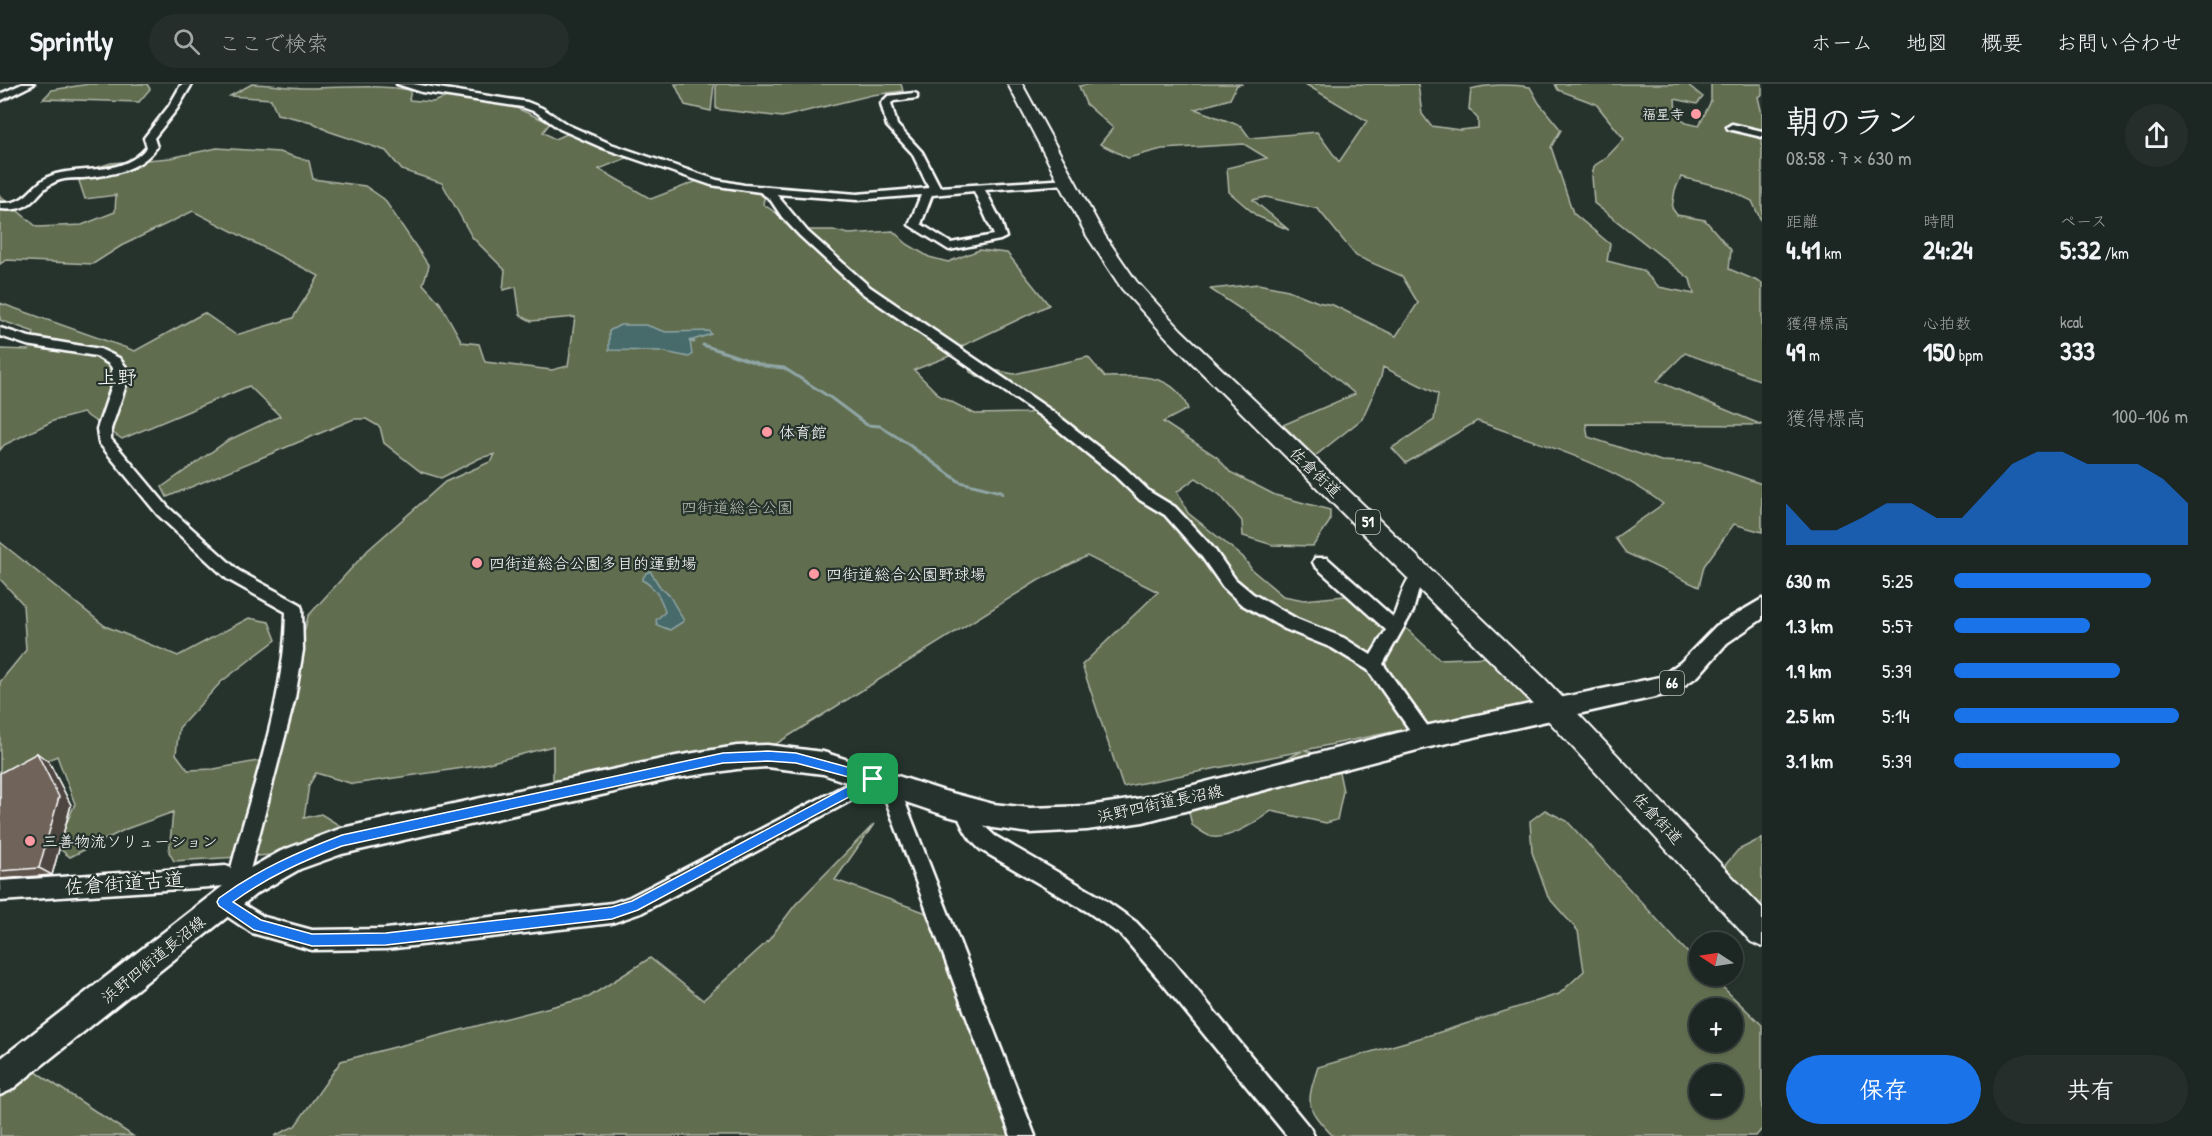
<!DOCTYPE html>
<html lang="ja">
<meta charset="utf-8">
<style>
:root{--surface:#1c2622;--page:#252e2a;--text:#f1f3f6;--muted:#a0a5a5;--line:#3a4340;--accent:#1a73e8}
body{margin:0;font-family:"Patrick Hand","Klee One",sans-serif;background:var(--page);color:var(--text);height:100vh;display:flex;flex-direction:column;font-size:22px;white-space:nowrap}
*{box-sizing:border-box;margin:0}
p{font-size:20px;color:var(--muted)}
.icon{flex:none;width:33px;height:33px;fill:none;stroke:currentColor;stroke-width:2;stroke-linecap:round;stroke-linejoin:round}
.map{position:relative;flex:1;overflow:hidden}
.side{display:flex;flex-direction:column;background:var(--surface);width:450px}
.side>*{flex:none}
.needle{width:39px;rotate:282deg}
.buttons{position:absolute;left:1689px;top:848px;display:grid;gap:12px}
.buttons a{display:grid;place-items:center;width:54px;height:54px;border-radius:50%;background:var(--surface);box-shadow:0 2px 4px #0004,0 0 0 2px var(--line);font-size:30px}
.pin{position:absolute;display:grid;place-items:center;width:51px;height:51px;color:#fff;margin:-26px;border-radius:12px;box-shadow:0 3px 9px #0006}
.round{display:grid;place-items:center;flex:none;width:63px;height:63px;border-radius:32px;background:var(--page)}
.head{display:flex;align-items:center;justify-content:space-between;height:102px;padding:0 24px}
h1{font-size:33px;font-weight:700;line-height:45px}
.figures{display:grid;grid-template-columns:repeat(3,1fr);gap:9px;height:102px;padding:6px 24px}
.figures div{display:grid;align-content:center}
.figures b{font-size:26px;font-weight:700}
.figures small{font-size:16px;font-weight:400}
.figures p{font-size:16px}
.chart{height:168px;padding:12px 24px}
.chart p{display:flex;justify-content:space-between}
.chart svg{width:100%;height:108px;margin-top:6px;fill:var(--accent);opacity:.7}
.button{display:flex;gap:12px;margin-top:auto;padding:12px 24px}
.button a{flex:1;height:69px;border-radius:36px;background:var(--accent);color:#fff;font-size:24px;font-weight:700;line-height:69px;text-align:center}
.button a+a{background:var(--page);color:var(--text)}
ul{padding:0 24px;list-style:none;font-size:20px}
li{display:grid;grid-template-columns:96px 72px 1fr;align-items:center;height:45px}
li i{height:15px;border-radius:8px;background:var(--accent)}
header{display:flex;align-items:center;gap:36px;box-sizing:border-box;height:84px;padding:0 30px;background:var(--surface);border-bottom:2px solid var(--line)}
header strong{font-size:28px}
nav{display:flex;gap:33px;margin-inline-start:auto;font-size:21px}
.search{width:420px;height:54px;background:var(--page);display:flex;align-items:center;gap:15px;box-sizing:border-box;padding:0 21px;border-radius:33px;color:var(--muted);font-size:22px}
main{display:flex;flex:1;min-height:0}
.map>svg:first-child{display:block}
.green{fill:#616d4f;stroke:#b0b6a7;stroke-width:1.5;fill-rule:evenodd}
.water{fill:#466a6b;stroke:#90a6a6;stroke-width:1.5}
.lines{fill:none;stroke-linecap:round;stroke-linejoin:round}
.stream-far1{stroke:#90a6a6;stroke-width:3}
.stream{stroke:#90a6a6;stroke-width:4}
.minor-casing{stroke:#fff;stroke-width:5}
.major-casing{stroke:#fff;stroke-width:5}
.highway-casing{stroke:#fff;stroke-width:4}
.minor{fill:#26332d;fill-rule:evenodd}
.major{fill:#26332d;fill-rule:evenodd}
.highway{fill:#26332d;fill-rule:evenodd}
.wall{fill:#5f554d;stroke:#fff;stroke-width:1.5}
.shaded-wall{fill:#4e453f;stroke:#fff;stroke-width:1.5}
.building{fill:#6f635a;stroke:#fff;stroke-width:1.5}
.route{fill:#1a73e8;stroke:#fff;stroke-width:1.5;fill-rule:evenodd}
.poi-dot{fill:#ff9aa2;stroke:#26332d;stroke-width:2}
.labels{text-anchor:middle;stroke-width:4.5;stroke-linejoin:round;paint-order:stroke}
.far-poi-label{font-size:14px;fill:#fff;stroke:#26332d;text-anchor:end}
.shield{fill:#26332d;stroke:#bec2c0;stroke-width:1.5}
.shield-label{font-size:15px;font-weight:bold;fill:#fff}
.poi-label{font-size:16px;fill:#fff;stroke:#26332d;text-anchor:start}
.street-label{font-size:16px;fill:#fff;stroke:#26332d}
.park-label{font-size:16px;fill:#b8bdb0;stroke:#26332d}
.quarter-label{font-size:20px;fill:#fff;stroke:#26332d}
.near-street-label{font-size:20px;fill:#fff;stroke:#26332d}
</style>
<header>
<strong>Sprintly</strong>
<div class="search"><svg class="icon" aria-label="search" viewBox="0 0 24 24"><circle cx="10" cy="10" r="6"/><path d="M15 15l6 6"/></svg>ここで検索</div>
<nav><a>ホーム</a><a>地図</a><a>概要</a><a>お問い合わせ</a></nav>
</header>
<main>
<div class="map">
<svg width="1762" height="1052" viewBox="0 0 1762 1052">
<rect width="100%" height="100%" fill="#26332d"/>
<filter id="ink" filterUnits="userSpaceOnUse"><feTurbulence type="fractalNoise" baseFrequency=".0167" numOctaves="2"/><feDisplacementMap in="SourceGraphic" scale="12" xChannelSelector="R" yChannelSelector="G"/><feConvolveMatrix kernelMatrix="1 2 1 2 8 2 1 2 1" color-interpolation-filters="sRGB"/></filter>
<g filter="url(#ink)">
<!-- green -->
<path class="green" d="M89,0h58l3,5 -11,13 -96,-3 9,-9z
M252,0c18,0 37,4 56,4 36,0 66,-4 103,2l-2,10 24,2 17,-6 53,6 47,21 -7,9 11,7 16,-6 59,24 -30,12 52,30 46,-18 31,8 37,5 -2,10 38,26h32l16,4 44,-3 14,13 22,13 19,5 31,-12 28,3 42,52 -93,44 4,3 -46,18 26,26 35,18 53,-1 11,-3 -69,-38 -2,-7 46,9 74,-17 17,20c34,-1 69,-5 83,32l-25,13 54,35 13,15 45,23 55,15v11l-17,25 -40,-1 -30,-9 -1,-15 -22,-26 -24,-17 -19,14 11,21 55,44 9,13 31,26 21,4 61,-6 26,20 48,45 56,-2 42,45 -232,48 16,6 17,11 5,24 -6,29 -11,3 -55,-12c-14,10 -39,28 -58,26 -7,-1 -15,-8 -21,-12l-6,-25 90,-36 26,-13 -179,36 -41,-122 76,-73 -71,-36 -48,24 -263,164 -223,46v-44l-76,20 -124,18 -37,-11 -7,12 -5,33 17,-4 26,16 -74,25 -99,6 -5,-9 4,-40 -47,17 -56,28 -14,-11 19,-42 -18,-48 -57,26v-100l26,-32 -3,-46 -23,-25v-37l105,84 73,30 71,-38 20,4 7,18 -55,42 -42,46 -3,26 12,16 26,-1 60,-11 34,-142 60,-66 77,-68 47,-21 3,-7 -15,4 -39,20 -20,-6 -37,-29 -4,-16 -14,-8h-12l-187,78 -5,-10 65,-46 53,-25 -31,-30 -127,53 -39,-26 -30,8 -49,24 -4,5v-101l29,1 5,-18 -34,-12v-17l135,48 69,-38 32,22 57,-17 26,-42 -126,-65 -72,35 -28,18 -87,-4 -6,4v-68l37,31 45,-2 33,-13 1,-17 -31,4 -6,-18 13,-12 19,-6 59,-5 47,-10 62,4 30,9 4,18 52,7 19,13 45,67 -6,18 17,19 22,39 17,2 6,18 67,8 16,-4 7,-49 -44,4 -11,-6 -4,-28 -13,3 2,-20 -33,-33 -30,-54 -40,-13 -16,-19 -58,-20 -16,-9 -35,-8 -6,-15 -41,-3z
M675,0h39l-3,27 -26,-6z
M716,0h185l2,7 -31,4 -90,22 -66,-8z
M1090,0h153l-6,1 -7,14 -35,10 46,17 9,12 67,-6 22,30 28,-41 -62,-37h113l4,30 9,12 29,4 18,-2v-9l-9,-10 2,-20c16,-5 42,-5 59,-2l9,16 22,27 -10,17 22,66 37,31 -3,17 35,9 17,17 35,7 -4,-15 -96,-76 -2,-27 2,-10 12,-8 18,-19 -28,-35 -38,-14 -3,-6h132l16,13 -6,7 -22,-5 1,14 10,10 13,3 12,-25v-17h51v11l-4,2 4,17v109l-10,-22 -27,-13 -44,-11 -6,13 -3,18 5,7 28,5 26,30 -2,19 33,14v98l-77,-28 -28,28 105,44 -176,-1 2,13 73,24 41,2 60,21v48l-28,-8 -30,42 -5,21 -73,-34 -11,-15 48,-34c-53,-41 -123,-60 -186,-83l-71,42 -14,-15 42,-28 4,-26 -55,-27 -2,10 -19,42 -47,37 -32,-31 72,-31 -51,-43 -94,-62 48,-5 30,6 30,12 15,3 63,31 22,-33 -16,-27 -46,-20 -38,-47 -52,-12 -13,3 36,30 -32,-14 -28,-24 -2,-24 40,-10 -23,-14 -82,5 -34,9 -28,-14 13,-16 -27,-24 -7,-18z
M1545,726l22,11 132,144 1,10h10l52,50v104l-6,7h-423c-28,-29 -27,-32 -15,-69l119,-34 122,-39 25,-23 -6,-40 -30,-34 -16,-45 -2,-31zM1700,924h32v33h-32zM1700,990h32v33h-32z
M874,740l-39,56 89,32 36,32 56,192h-742l21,-10 46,-65 248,-64 61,-39 53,42 65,-59 27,-36z
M1762,754v77l-41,-45 17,-20z
M24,980l109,72h-133v-60z"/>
<!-- water -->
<path class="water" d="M620,241h26l20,7 43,-1 2,3 -21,7 2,14 -3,2 -29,-6 -51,-1v-19z
M650,487l10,16 9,8 15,26 -14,9 -13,-5 -1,-5 9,-8c-3,-13 -11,-26 -23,-32l4,-7z"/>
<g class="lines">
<!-- stream-far1 -->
<path class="stream-far1" d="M690,257l4,1
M703,261l62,21 19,2 47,30 36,27 13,1 25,16 55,40 41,10"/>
<!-- stream -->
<path class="stream" d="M1000,407l2,2"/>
<defs>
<path id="minor" d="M22,0h12l-34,17v-7z
M192,0l-15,25 -23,29 3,9c-18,24 -45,28 -74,31 -7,0 -16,0 -23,2 -27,8 -20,33 -60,29v-6c31,2 30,-22 56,-29 32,-8 67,2 91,-27l-3,-9 25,-32 12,-21z
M397,0h16l114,18 15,6 26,17 43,19 106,36 27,5 113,9 72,-6 -17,-35 -25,-27 -6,-23 7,-7 26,-3 3,1v4l-23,3 -3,2 6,22 25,27 18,35 130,-8 1,2 -5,3 -81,6 16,31 5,16 -6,3 -51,10 -40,-25 12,-30 -64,5 -81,-6 32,38 62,55 182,124 72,56 26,25 25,15 39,42 21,30 18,15 44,25 47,19 27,17 15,-25 -71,-64 -2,-4 2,-4h12l66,59c8,-14 11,-53 36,-45l2,4 -12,13 -6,22 -30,53 48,67 3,6 -3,6 -6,2 -6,-2 -51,-73 -36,-22 -47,-19 -44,-25 -18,-17 -21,-30 -37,-42 -25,-15 -26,-25 -72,-58 -180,-124 -62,-57 -18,-19 -12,-18 -10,-7 -49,-7 -108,-37 -43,-19 -24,-17 -14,-5 -100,-15zM974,107l20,44 -43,8 -30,-19 11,-29z
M1732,40l30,7v6l-34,-8 -1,-2z
M0,244l29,9 71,12 19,9 7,9v18l-15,44v10l57,68 71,64 61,33 2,5 1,41 -8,48 -45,172 6,15 -3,7 -7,3 -21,-9 -225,15v-20l226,-15 5,2c22,-84 54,-168 55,-256l-59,-33 -69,-64 -59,-72 -2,-14 15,-44v-17l-3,-4 -13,-8 -69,-11 -27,-9z
M873,687l7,2 2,5 7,-2 7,2 2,6 137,352h-24l-131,-351 -239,128 -29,10 -226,26 -74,1 -60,-17 -36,-24 -3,-7 3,-7 7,-3 41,25 48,13 74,-1 226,-26 18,-6z
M966,717l7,3 7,18 15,14 107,62 34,24 38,40 136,166 4,8h-27l-129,-158 -36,-42 -34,-24 -107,-62c-13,-11 -20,-24 -25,-40l3,-6z"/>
<path id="major" d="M1762,515v20l-35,24 -29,33 -25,17 -248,55 -282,74 -56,8 -57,3 -37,-5 -49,-13 -121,-41 -56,-7 -30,2 -61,9 -334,76 -42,15 -44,25 -245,196 -11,5v-36l236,-183 45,-25 61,-23 334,-72 61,-10 30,-1 56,7 121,39 49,13 37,4 57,-2 56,-8 282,-72 235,-49 21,-15 35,-36z"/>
<path id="highway" d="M1008,0h14l83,152 31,45 45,49 364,349 217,229v39l-11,-5 -226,-247 -358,-357 -45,-49 -35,-53z"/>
</defs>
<!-- minor casing -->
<use href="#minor" class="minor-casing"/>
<!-- major casing -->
<use href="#major" class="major-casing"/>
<!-- highway casing -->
<use href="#highway" class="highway-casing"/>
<!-- minor -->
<use href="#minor" class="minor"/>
<!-- major -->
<use href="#major" class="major"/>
<!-- highway -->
<use href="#highway" class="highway"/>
</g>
<!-- wall -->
<path class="wall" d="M49,678l22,43 -19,70 -52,4v-106z"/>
<!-- shaded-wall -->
<path class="shaded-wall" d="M37,669l12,9 22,43 -19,70 -13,-7z"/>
<!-- building -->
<path class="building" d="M37,669l22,44 -20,71 -39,3v-98z"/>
</g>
<!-- route -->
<path class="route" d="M768,667l28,2 77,21 6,5 -2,3 -239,128 -26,9 -226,26 -74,1 -58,-16 -35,-24 -2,-4 2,-4c38,-28 79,-46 123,-63l381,-82zM768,677l28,2 64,17 -228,121 -20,6 -226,26 -74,1 -51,-14 -28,-18c34,-25 70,-41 109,-56l381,-83z"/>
<!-- markers -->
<g class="poi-dot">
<circle cx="1696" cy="30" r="6"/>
<circle cx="767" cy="348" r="6"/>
<circle cx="477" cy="479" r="6"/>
<circle cx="814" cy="490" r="6"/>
<circle cx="30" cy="757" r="6"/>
</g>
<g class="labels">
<!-- far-poi labels -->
<g class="far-poi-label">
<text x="1684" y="35">福星寺</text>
</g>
<!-- shield labels -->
<g class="shield">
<rect x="1356" y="426" width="24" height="24" rx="4.5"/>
<rect x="1660" y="587" width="24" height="24" rx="4.5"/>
</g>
<g class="shield-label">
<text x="1368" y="443">51</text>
<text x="1672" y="604">66</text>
</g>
<!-- poi labels -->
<g class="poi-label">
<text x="779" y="354">体育館</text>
<text x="489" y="485">四街道総合公園多目的運動場</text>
<text x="826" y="496">四街道総合公園野球場</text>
<text x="42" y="763">三善物流ソリューション</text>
</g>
<!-- street labels -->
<g class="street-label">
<text transform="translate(1316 388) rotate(44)" y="6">佐倉街道</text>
<text transform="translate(1160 719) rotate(-12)" y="6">浜野四街道長沼線</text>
<text transform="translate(1658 734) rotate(47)" y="6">佐倉街道</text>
<text transform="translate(153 875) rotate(-39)" y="6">浜野四街道長沼線</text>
</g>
<!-- park labels -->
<g class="park-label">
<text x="737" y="429">四街道総合公園</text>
</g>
<!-- quarter labels -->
<g class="quarter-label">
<text x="117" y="300">上野</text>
</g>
<!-- near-street labels -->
<g class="near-street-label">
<text transform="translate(124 799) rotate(-4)" y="7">佐倉街道古道</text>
</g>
</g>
</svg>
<div class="buttons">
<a><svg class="needle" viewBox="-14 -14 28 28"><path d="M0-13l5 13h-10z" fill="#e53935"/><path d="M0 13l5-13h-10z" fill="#a0a5a5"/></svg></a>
<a>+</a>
<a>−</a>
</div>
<div class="pin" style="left:873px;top:695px;background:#1e9e55"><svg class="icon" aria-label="arrive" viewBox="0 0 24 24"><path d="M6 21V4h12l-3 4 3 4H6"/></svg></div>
</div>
<section class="side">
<div class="head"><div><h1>朝のラン</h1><p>08:58 · 7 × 630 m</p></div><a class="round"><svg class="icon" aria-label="share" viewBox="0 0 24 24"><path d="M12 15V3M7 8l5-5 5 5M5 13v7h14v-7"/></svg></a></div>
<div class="figures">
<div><p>距離</p><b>4.41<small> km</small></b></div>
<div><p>時間</p><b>24:24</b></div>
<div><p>ペース</p><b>5:32<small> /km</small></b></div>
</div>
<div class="figures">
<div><p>獲得標高</p><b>49<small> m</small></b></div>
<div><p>心拍数</p><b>150<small> bpm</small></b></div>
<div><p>kcal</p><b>333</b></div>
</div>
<div class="chart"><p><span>獲得標高</span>100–106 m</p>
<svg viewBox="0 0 160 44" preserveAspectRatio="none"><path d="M0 44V27L10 38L20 38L30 33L40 27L50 27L60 33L70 33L80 22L90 11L100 6L110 6L120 11L130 11L140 11L150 17L160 27V44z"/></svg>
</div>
<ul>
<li><b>630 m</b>5:25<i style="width:84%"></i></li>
<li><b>1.3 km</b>5:57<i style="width:58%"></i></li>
<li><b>1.9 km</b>5:39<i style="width:71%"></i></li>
<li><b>2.5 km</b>5:14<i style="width:96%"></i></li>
<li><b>3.1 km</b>5:39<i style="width:71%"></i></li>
</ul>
<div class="button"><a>保存</a><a>共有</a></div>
</section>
</main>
